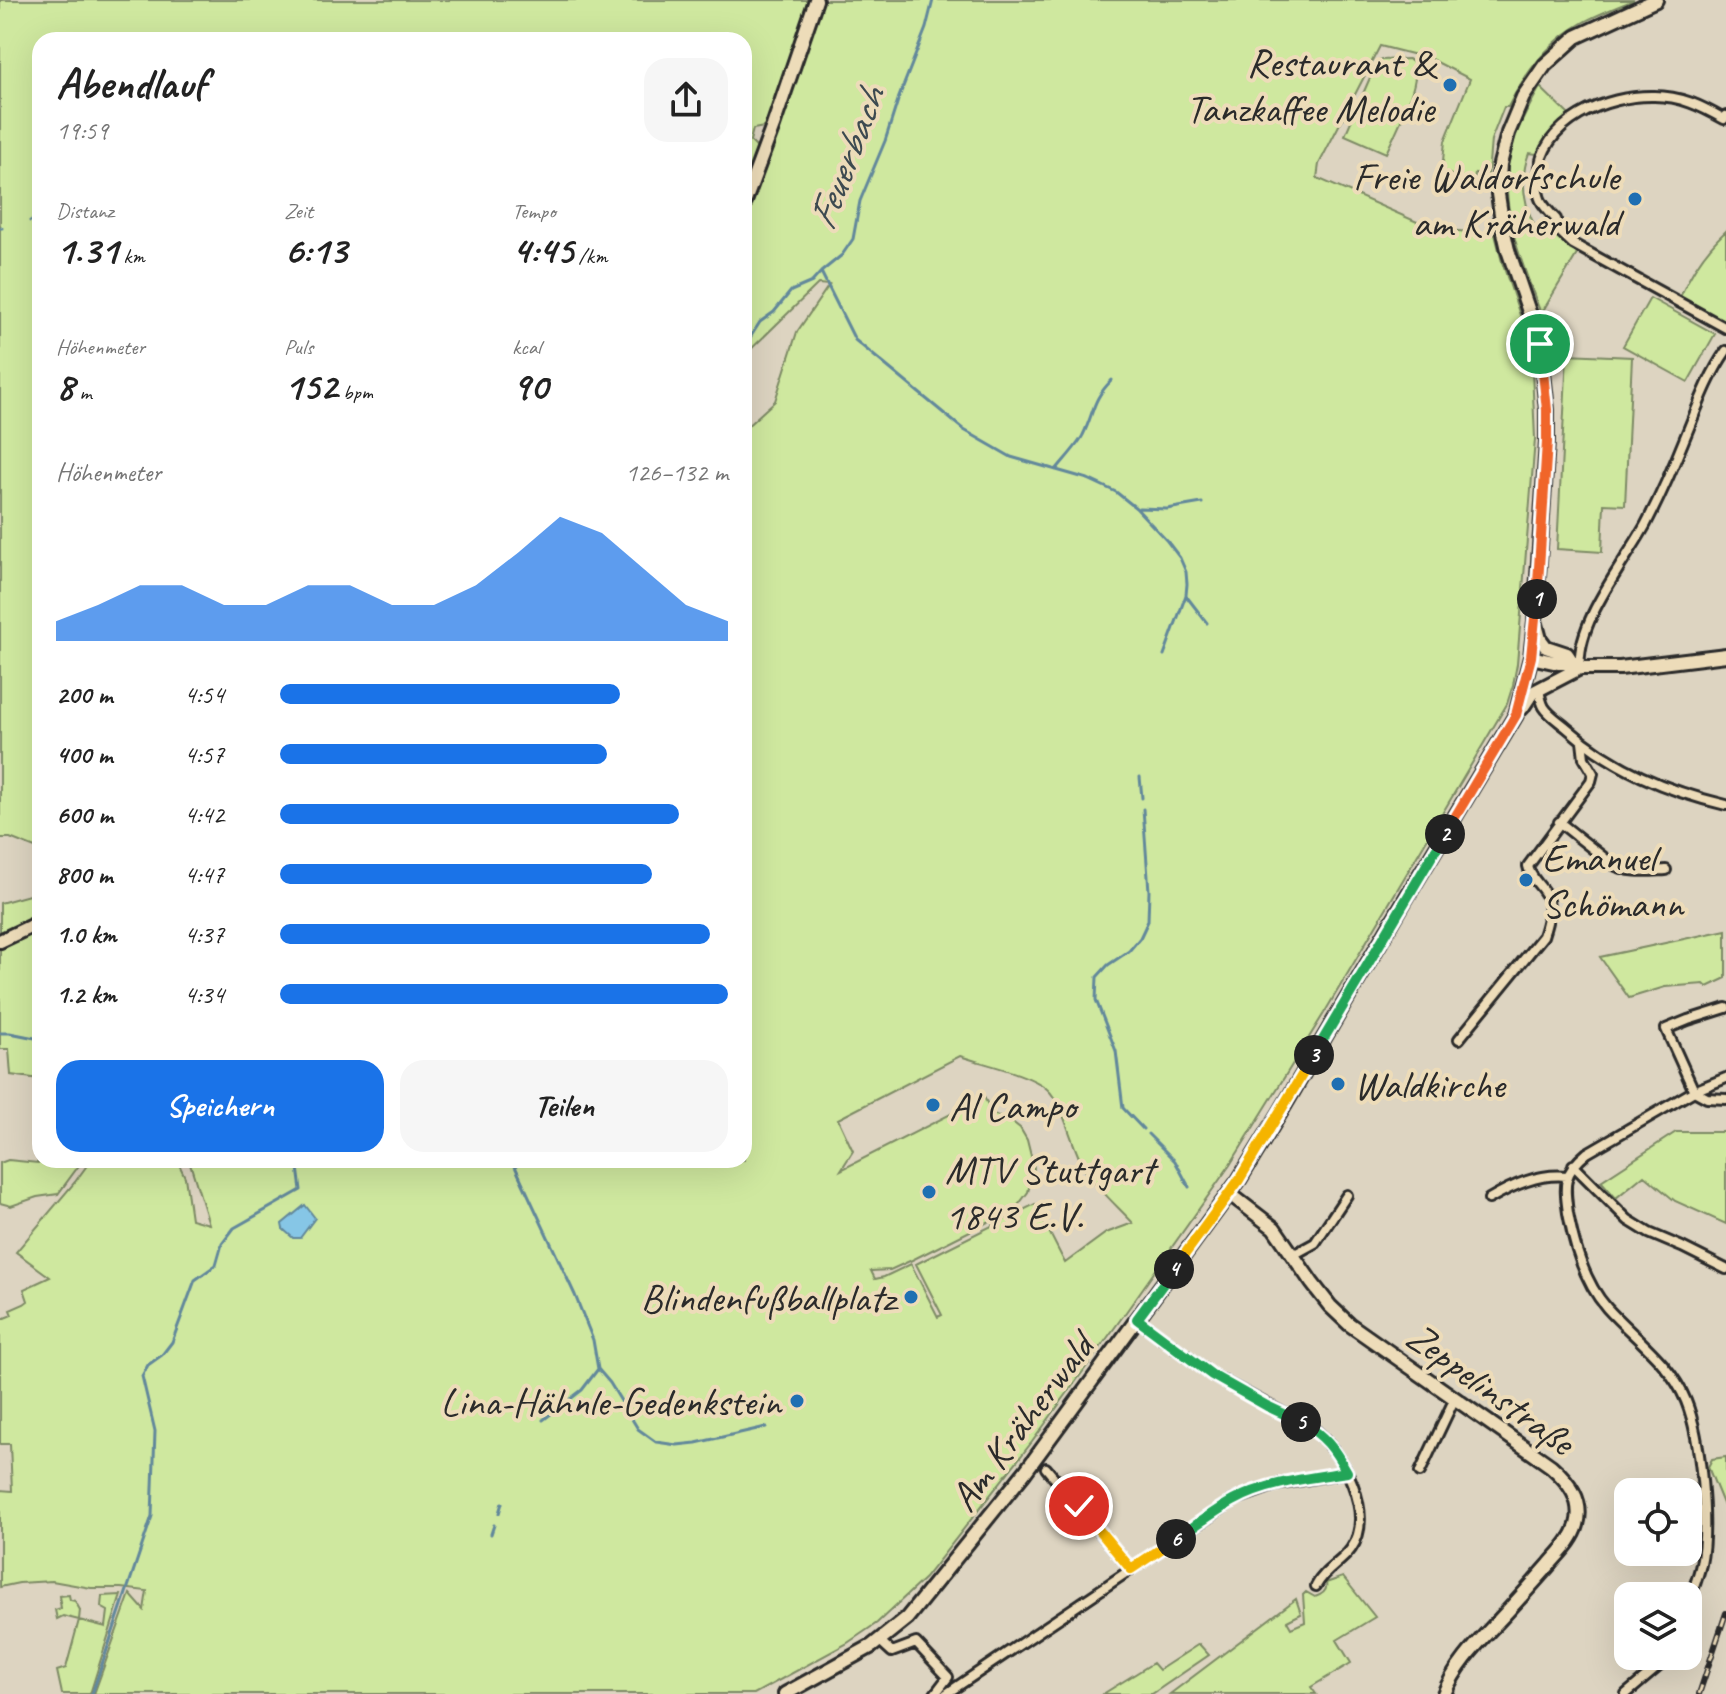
<!DOCTYPE html>
<html lang="de">
<meta charset="utf-8">
<style>
:root{--surface:#fff;--page:#f6f6f6;--text:#222;--muted:#767676;--accent:#1a73e8}
body{margin:0;font-family:Caveat,sans-serif;background:var(--page);color:var(--text);height:100vh;display:flex;flex-direction:column;font-size:30px;white-space:nowrap}
*{box-sizing:border-box;margin:0}
p{font-size:26px;color:var(--muted)}
.icon{flex:none;width:44px;height:44px;fill:none;stroke:currentColor;stroke-width:2;stroke-linecap:round;stroke-linejoin:round}
.map{position:relative;flex:1;overflow:hidden}
.details{position:absolute;left:32px;top:32px;width:720px;height:1136px;display:flex;flex-direction:column;background:var(--surface);border-radius:24px;box-shadow:0 8px 32px #0002}
.details>*{flex:none}
.fabs{position:absolute;left:1614px;top:1478px;display:grid;gap:16px}
.fabs a{display:grid;place-items:center;width:88px;height:88px;border-radius:16px;background:var(--surface);box-shadow:0 8px 32px #0002;font-size:40px}
.pin{position:absolute;display:grid;place-items:center;width:68px;height:68px;color:#fff;margin:-34px;border:4px solid #fff;border-radius:50%;box-shadow:0 2px 8px #0007}
.km{position:absolute;width:40px;height:40px;margin:-20px;border-radius:50%;background:#222;color:#fff;font-size:22px;line-height:40px;text-align:center}
.round{display:grid;place-items:center;flex:none;width:84px;height:84px;border-radius:24px;background:var(--page)}
.head{display:flex;align-items:center;justify-content:space-between;height:136px;padding:0 24px}
h1{font-size:44px;font-weight:700;line-height:60px}
.stats{display:grid;grid-template-columns:repeat(3,1fr);gap:12px;height:136px;padding:8px 24px}
.stats div{display:grid;align-content:center}
.stats b{font-size:40px;font-weight:700}
.stats small{font-size:22px;font-weight:400}
.stats p{font-size:22px}
.chart{height:224px;padding:16px 24px}
.chart p{display:flex;justify-content:space-between}
.chart svg{width:100%;height:144px;margin-top:8px;fill:var(--accent);opacity:.7}
.primary-button{display:flex;gap:16px;margin-top:auto;padding:16px 24px}
.primary-button a{flex:1;height:92px;border-radius:24px;background:var(--accent);color:#fff;font-size:32px;font-weight:700;line-height:92px;text-align:center}
.primary-button a+a{background:var(--page);color:var(--text)}
ul{padding:0 24px;list-style:none;font-size:26px}
li{display:grid;grid-template-columns:128px 96px 1fr;align-items:center;height:60px}
li i{height:20px;border-radius:10px;background:var(--accent)}
.map>svg:first-child{display:block}
.green{fill:#cfe89f;stroke:#7d8a65;stroke-width:2;fill-rule:evenodd}
.water{fill:#86c6e6;stroke:#62889b;stroke-width:2}
.lines{fill:none;stroke-linecap:round;stroke-linejoin:round}
.stream{stroke:#62889b;stroke-width:3}
.street-casing{stroke:#2b2b2b;stroke-width:14}
.secondary-casing{stroke:#2b2b2b;stroke-width:18}
.street{stroke:#eddcb9;stroke-width:8}
.secondary{stroke:#eddcb9;stroke-width:12}
.rail-casing{stroke:#2b2b2b;stroke-width:6}
.rail{stroke:#eddcb9;stroke-width:3;stroke-dasharray:9;stroke-linecap:butt}
.split-1-casing{stroke:#fff;stroke-width:16}
.split-2-casing{stroke:#fff;stroke-width:16}
.split-3-casing{stroke:#fff;stroke-width:16}
.split-4-casing{stroke:#fff;stroke-width:16}
.split-5-casing{stroke:#fff;stroke-width:16}
.split-6-casing{stroke:#fff;stroke-width:16}
.split-7-casing{stroke:#fff;stroke-width:16}
.split-1{stroke:#f0652b;stroke-width:10}
.split-2{stroke:#f0652b;stroke-width:10}
.split-3{stroke:#22a559;stroke-width:10}
.split-4{stroke:#f5b400;stroke-width:10}
.split-5{stroke:#22a559;stroke-width:10}
.split-6{stroke:#22a559;stroke-width:10}
.split-7{stroke:#f5b400;stroke-width:10}
.poi-dot{fill:#1f6fb2;stroke:#eddcb9;stroke-width:3}
.labels{text-anchor:middle;stroke-width:8;stroke-linejoin:round;paint-order:stroke}
.poi-label{font-size:40px;fill:#2b2b2b;stroke:#eddcb9;text-anchor:end}
.street-label{font-size:40px;fill:#2b2b2b;stroke:#eddcb9}
.water-label{font-size:42px;font-style:italic;fill:#3d4a50;stroke:#eddcb9}
</style>
<div class="map">
<svg width="1726" height="1694" viewBox="0 0 1726 1694">
<rect width="100%" height="100%" fill="#ddd4c1"/>
<filter id="ink" filterUnits="userSpaceOnUse"><feTurbulence type="fractalNoise" baseFrequency=".0125" numOctaves="2"/><feDisplacementMap in="SourceGraphic" scale="16" xChannelSelector="R" yChannelSelector="G"/><feConvolveMatrix kernelMatrix="1 2 1 2 8 2 1 2 1" color-interpolation-filters="sRGB"/></filter>
<g filter="url(#ink)">
<!-- green -->
<path class="green" d="M0,0h811l-42,123 -5,4 -11,2 -3,12 10,10 -16,38v-149h-704v810l-30,-12h-10z
M821,0h813c-17,7 -36,14 -52,23 -34,19 -57,50 -74,84h-4l-13,33 -3,35 -13,-2 -1,12 -32,-14 3,-30 25,-62 -39,-20 -51,-13 -61,118 -2,14 116,51 62,5 7,28 29,86 4,91 -18,225 -4,21 -6,19 -181,306 -96,155 -104,147 -94,130 -107,136 -48,45 -31,21 -92,50h-660l36,-100 14,16 3,-19 -26,-3h-30l-39,-7 -33,2 -19,4v-97l12,1 -2,-47h-10v-128l2,3 10,-4 -2,-5 14,-6 4,-3 -4,-12 26,-12 -34,-25 59,-70 16,-22h86l8,17 6,42 18,5 -20,-64h555v-731l31,-28 22,-69 32,-47 -11,-1 -74,72v-139l25,-65zM960,1056c23,8 71,18 87,33 18,16 25,62 40,84 13,18 31,34 46,50l-27,10 -41,30 -30,-59 -119,60 26,51 -4,2 -27,-53 -27,13 -9,2 -4,-8 19,-1 22,-10 104,-52 12,-16 6,-24 -7,-28 -7,-12 -9,-7 -18,-7 -9,-17 -143,73 12,-19 -15,-32z
M1408,59l6,4c8,18 -19,71 -28,90l-41,-18 31,-71 5,-4z
M1540,87l29,28 -23,22 -9,17 -8,-1c-10,26 -5,52 7,76l13,-6 28,31 -36,60c-20,-55 -46,-111 -28,-170 6,-20 17,-39 27,-57z
M1726,231v95l-46,-29c11,-25 25,-47 46,-66z
M1650,298l65,36 -27,48 -65,-36z
M1567,354l65,3 -7,148 -21,-1 -2,48 -45,-3z
M29,895l11,2v17l-40,21v-32z
M40,927v124l-2,1 2,27 -29,-4 -2,-26h-9v-102z
M1726,930v48l-19,9 -3,-3 -39,3 -36,11 -29,-41z
M1676,1132h50v92l-51,-23 -31,-26 -28,23 -15,-17z
M8,1160l30,3 2,-3h43l-25,34 -21,3 -26,9 -11,-3v-40z
M1726,1457v54l-18,-44 4,-8z
M1343,1577l32,40 -38,23 14,23 -40,24 5,7h-146l126,-95 5,15 -14,7 4,7 14,-6 -2,-27 3,-3 9,5c6,-2 13,-6 11,-14z
M69,1595l1,5 5,1 5,9 -1,10 27,7 2,-16 -7,-4 1,-11 19,-1 -31,99h-28l-5,-23 9,-3 13,-48 -16,-4 -6,3 -2,-9 6,-2 -2,-12z
M1199,1644l10,11 -57,39h-49l50,-31 6,7z"/>
<!-- water -->
<path class="water" d="M305,1205l10,13 -15,20h-7l-10,-9 -1,-5z"/>
<g class="lines">
<!-- stream -->
<path class="stream" d="M30,221l10,-2
M0,228h2
M821,272l34,68 109,90 47,27 77,22 28,13 20,16 31,33 13,17 6,14 1,12 -1,11 -22,60
M744,347l16,-25 14,-10 17,-21 21,-9 9,-10 21,-17 11,-16 7,-38 25,-60 14,-44 27,-69 7,-28
M1056,470c7,-9 23,-26 27,-35 12,-24 8,-34 29,-55
M1139,508l28,1 35,-6
M1187,597l20,26
M1140,777l2,21
M0,1033h10l30,6
M1143,1129l-20,-21 -7,-57 -20,-51 1,-23 11,-12 21,-14 11,-13 8,-17 1,-30 -6,-82
M1148,1134l27,27 14,26
M512,1160l63,135 18,45 5,29 12,14 28,46 18,13 21,3 19,-2 70,-16
M543,1420l39,-30 16,-21
M499,1513l3,-10
M491,1534l3,-9
M92,1694l60,-178 3,-85 -13,-55 6,-11 14,-10 10,-13 23,-62 21,-15 6,-21 12,-16 67,-38 -4,-30"/>
<defs>
<path id="street" d="M1726,116l-2,3c-23,-13 -43,-23 -70,-23 -48,-1 -112,25 -116,80 -2,22 3,28 18,43l-1,8 18,17 153,84
M1580,668c-5,-45 45,-105 66,-144 15,-29 28,-59 40,-89 12,-29 22,-58 40,-84
M1539,689c1,6 2,13 5,18 5,8 16,15 23,21 46,41 100,63 159,77
M1559,822l53,42c17,9 34,7 54,6
M1726,1008l-38,12 -22,9 28,62 32,-13
M1459,1039l84,-103c4,-12 9,-28 3,-41 -6,-11 -16,-17 -18,-29l63,-85 2,-8 -9,-15 -2,-17
M1573,1165l55,55 21,13 33,14 44,22
M1489,1199c24,-14 50,-26 78,-23
M1293,1255l22,-12 32,-48
M1137,1319l75,56 103,55c28,23 61,84 36,119 -10,14 -27,21 -35,37
M1046,1468l85,101
M1420,1472l35,-74
M1688,1605c4,-13 10,-27 13,-41 8,-39 0,-126 -15,-163 -16,-39 -52,-63 -79,-93 -23,-26 -33,-62 -39,-95 -4,-30 -5,-40 19,-60l107,-62 13,7 19,1
M880,1641l12,11 24,-9 32,34 -13,17
M946,1694l288,-194 42,-15 71,-13
M1626,1694l45,-38"/>
<path id="secondary" d="M744,204l29,-78 43,-126
M1536,624l4,15 6,8 21,7 6,9 7,5h40l106,-13
M1531,657l27,6h15
M1522,708l10,-15 48,-25
M0,941l40,-19
M1230,1194l44,34 38,55 18,23 19,18 202,142c17,15 33,34 26,59 -4,15 -18,28 -28,40 -15,17 -30,34 -45,50 -23,25 -47,47 -60,79
M785,1694l87,-48 35,-28 118,-146 214,-292 41,-67 128,-218 108,-180 15,-58 4,-36 12,-179v-32l-7,-66 -32,-94 -5,-22 -5,-34 2,-30 8,-31 15,-36 22,-32 31,-28 80,-37"/>
</defs>
<!-- street casing -->
<use href="#street" class="street-casing"/>
<!-- secondary casing -->
<use href="#secondary" class="secondary-casing"/>
<!-- street -->
<use href="#street" class="street"/>
<!-- secondary -->
<use href="#secondary" class="secondary"/>
<defs>
<path id="rail" d="M1699,1694l27,-81"/>
</defs>
<!-- rail casing -->
<use href="#rail" class="rail-casing"/>
<!-- rail -->
<use href="#rail" class="rail"/>
</g>
</g>
<g class="lines" filter="url(#ink)">
<defs>
<path id="split-1" d="M1537,599l10,-157v-32l-7,-66"/>
<path id="split-2" d="M1445,834l71,-119 15,-58 6,-58"/>
<path id="split-3" d="M1314,1055l131,-221"/>
<path id="split-4" d="M1174,1269l65,-89 75,-125"/>
<path id="split-5" d="M1174,1269l-37,50 75,56 55,31 34,16"/>
<path id="split-6" d="M1176,1539c19,-13 37,-27 57,-38 34,-19 77,-23 114,-29 -13,-24 -22,-36 -46,-50"/>
<path id="split-7" d="M1079,1506l52,63 45,-30"/>
</defs>
<!-- split-1 casing -->
<use href="#split-1" class="split-1-casing"/>
<!-- split-2 casing -->
<use href="#split-2" class="split-2-casing"/>
<!-- split-3 casing -->
<use href="#split-3" class="split-3-casing"/>
<!-- split-4 casing -->
<use href="#split-4" class="split-4-casing"/>
<!-- split-5 casing -->
<use href="#split-5" class="split-5-casing"/>
<!-- split-6 casing -->
<use href="#split-6" class="split-6-casing"/>
<!-- split-7 casing -->
<use href="#split-7" class="split-7-casing"/>
<!-- split-1 -->
<use href="#split-1" class="split-1"/>
<!-- split-2 -->
<use href="#split-2" class="split-2"/>
<!-- split-3 -->
<use href="#split-3" class="split-3"/>
<!-- split-4 -->
<use href="#split-4" class="split-4"/>
<!-- split-5 -->
<use href="#split-5" class="split-5"/>
<!-- split-6 -->
<use href="#split-6" class="split-6"/>
<!-- split-7 -->
<use href="#split-7" class="split-7"/>
</g>
<!-- markers -->
<g class="poi-dot">
<circle cx="1450" cy="85" r="8"/>
<circle cx="1635" cy="199" r="8"/>
<circle cx="1526" cy="880" r="8"/>
<circle cx="1338" cy="1084" r="8"/>
<circle cx="933" cy="1105" r="8"/>
<circle cx="929" cy="1192" r="8"/>
<circle cx="911" cy="1297" r="8"/>
<circle cx="797" cy="1401" r="8"/>
</g>
<g class="labels">
<!-- poi labels -->
<g class="poi-label">
<text x="1434" y="76">Restaurant &amp;<tspan x="1434" dy="46">Tanzkaffee Melodie</tspan></text>
<text x="1619" y="190">Freie Waldorfschule<tspan x="1619" dy="46">am Kräherwald</tspan></text>
<text x="1542" y="871" text-anchor="start">Emanuel<tspan x="1542" dy="46">Schömann</tspan></text>
<text x="1354" y="1098" text-anchor="start">Waldkirche</text>
<text x="949" y="1119" text-anchor="start">Al Campo</text>
<text x="945" y="1183" text-anchor="start">MTV Stuttgart<tspan x="945" dy="46">1843 E.V.</tspan></text>
<text x="895" y="1311">Blindenfußballplatz</text>
<text x="781" y="1415">Lina-Hähnle-Gedenkstein</text>
</g>
<!-- street labels -->
<g class="street-label">
<text transform="translate(1491 1388) rotate(36)" y="14">Zeppelinstraße</text>
<text transform="translate(1021 1422) rotate(-53)" y="14">Am Kräherwald</text>
</g>
<!-- water labels -->
<g class="water-label">
<text transform="translate(845 158) rotate(-69)" y="15">Feuerbach</text>
</g>
</g>
</svg>
<div class="fabs">
<a><svg class="icon" aria-label="locate" viewBox="0 0 24 24"><circle cx="12" cy="12" r="6"/><path d="M12 2v4M12 18v4M2 12h4M18 12h4"/></svg></a>
<a><svg class="icon" aria-label="layers" viewBox="0 0 24 24"><path d="M12 4l9 5-9 5-9-5zM3 14l9 5 9-5"/></svg></a>
</div>
<div class="pin" style="left:1540px;top:344px;background:#1e9e55"><svg class="icon" aria-label="arrive" viewBox="0 0 24 24"><path d="M6 21V4h12l-3 4 3 4H6"/></svg></div>
<div class="pin" style="left:1079px;top:1506px;background:#d93025"><svg class="icon" aria-label="check" viewBox="0 0 24 24"><path d="M5 12l5 5 9-10"/></svg></div>
<b class="km" style="left:1537px;top:599px">1</b>
<b class="km" style="left:1445px;top:834px">2</b>
<b class="km" style="left:1314px;top:1055px">3</b>
<b class="km" style="left:1174px;top:1269px">4</b>
<b class="km" style="left:1301px;top:1422px">5</b>
<b class="km" style="left:1176px;top:1539px">6</b>
<section class="details">
<div class="head"><div><h1>Abendlauf</h1><p>19:59</p></div><a class="round"><svg class="icon" aria-label="share" viewBox="0 0 24 24"><path d="M12 15V3M7 8l5-5 5 5M5 13v7h14v-7"/></svg></a></div>
<div class="stats">
<div><p>Distanz</p><b>1.31<small> km</small></b></div>
<div><p>Zeit</p><b>6:13</b></div>
<div><p>Tempo</p><b>4:45<small> /km</small></b></div>
</div>
<div class="stats">
<div><p>Höhenmeter</p><b>8<small> m</small></b></div>
<div><p>Puls</p><b>152<small> bpm</small></b></div>
<div><p>kcal</p><b>90</b></div>
</div>
<div class="chart"><p><span>Höhenmeter</span>126–132 m</p>
<svg viewBox="0 0 160 44" preserveAspectRatio="none"><path d="M0 44V38L10 33L20 27L30 27L40 33L50 33L60 27L70 27L80 33L90 33L100 27L110 17L120 6L130 11L140 22L150 33L160 38V44z"/></svg>
</div>
<ul>
<li><b>200 m</b>4:54<i style="width:76%"></i></li>
<li><b>400 m</b>4:57<i style="width:73%"></i></li>
<li><b>600 m</b>4:42<i style="width:89%"></i></li>
<li><b>800 m</b>4:47<i style="width:83%"></i></li>
<li><b>1.0 km</b>4:37<i style="width:96%"></i></li>
<li><b>1.2 km</b>4:34<i style="width:100%"></i></li>
</ul>
<div class="primary-button"><a>Speichern</a><a>Teilen</a></div>
</section>
</div>
